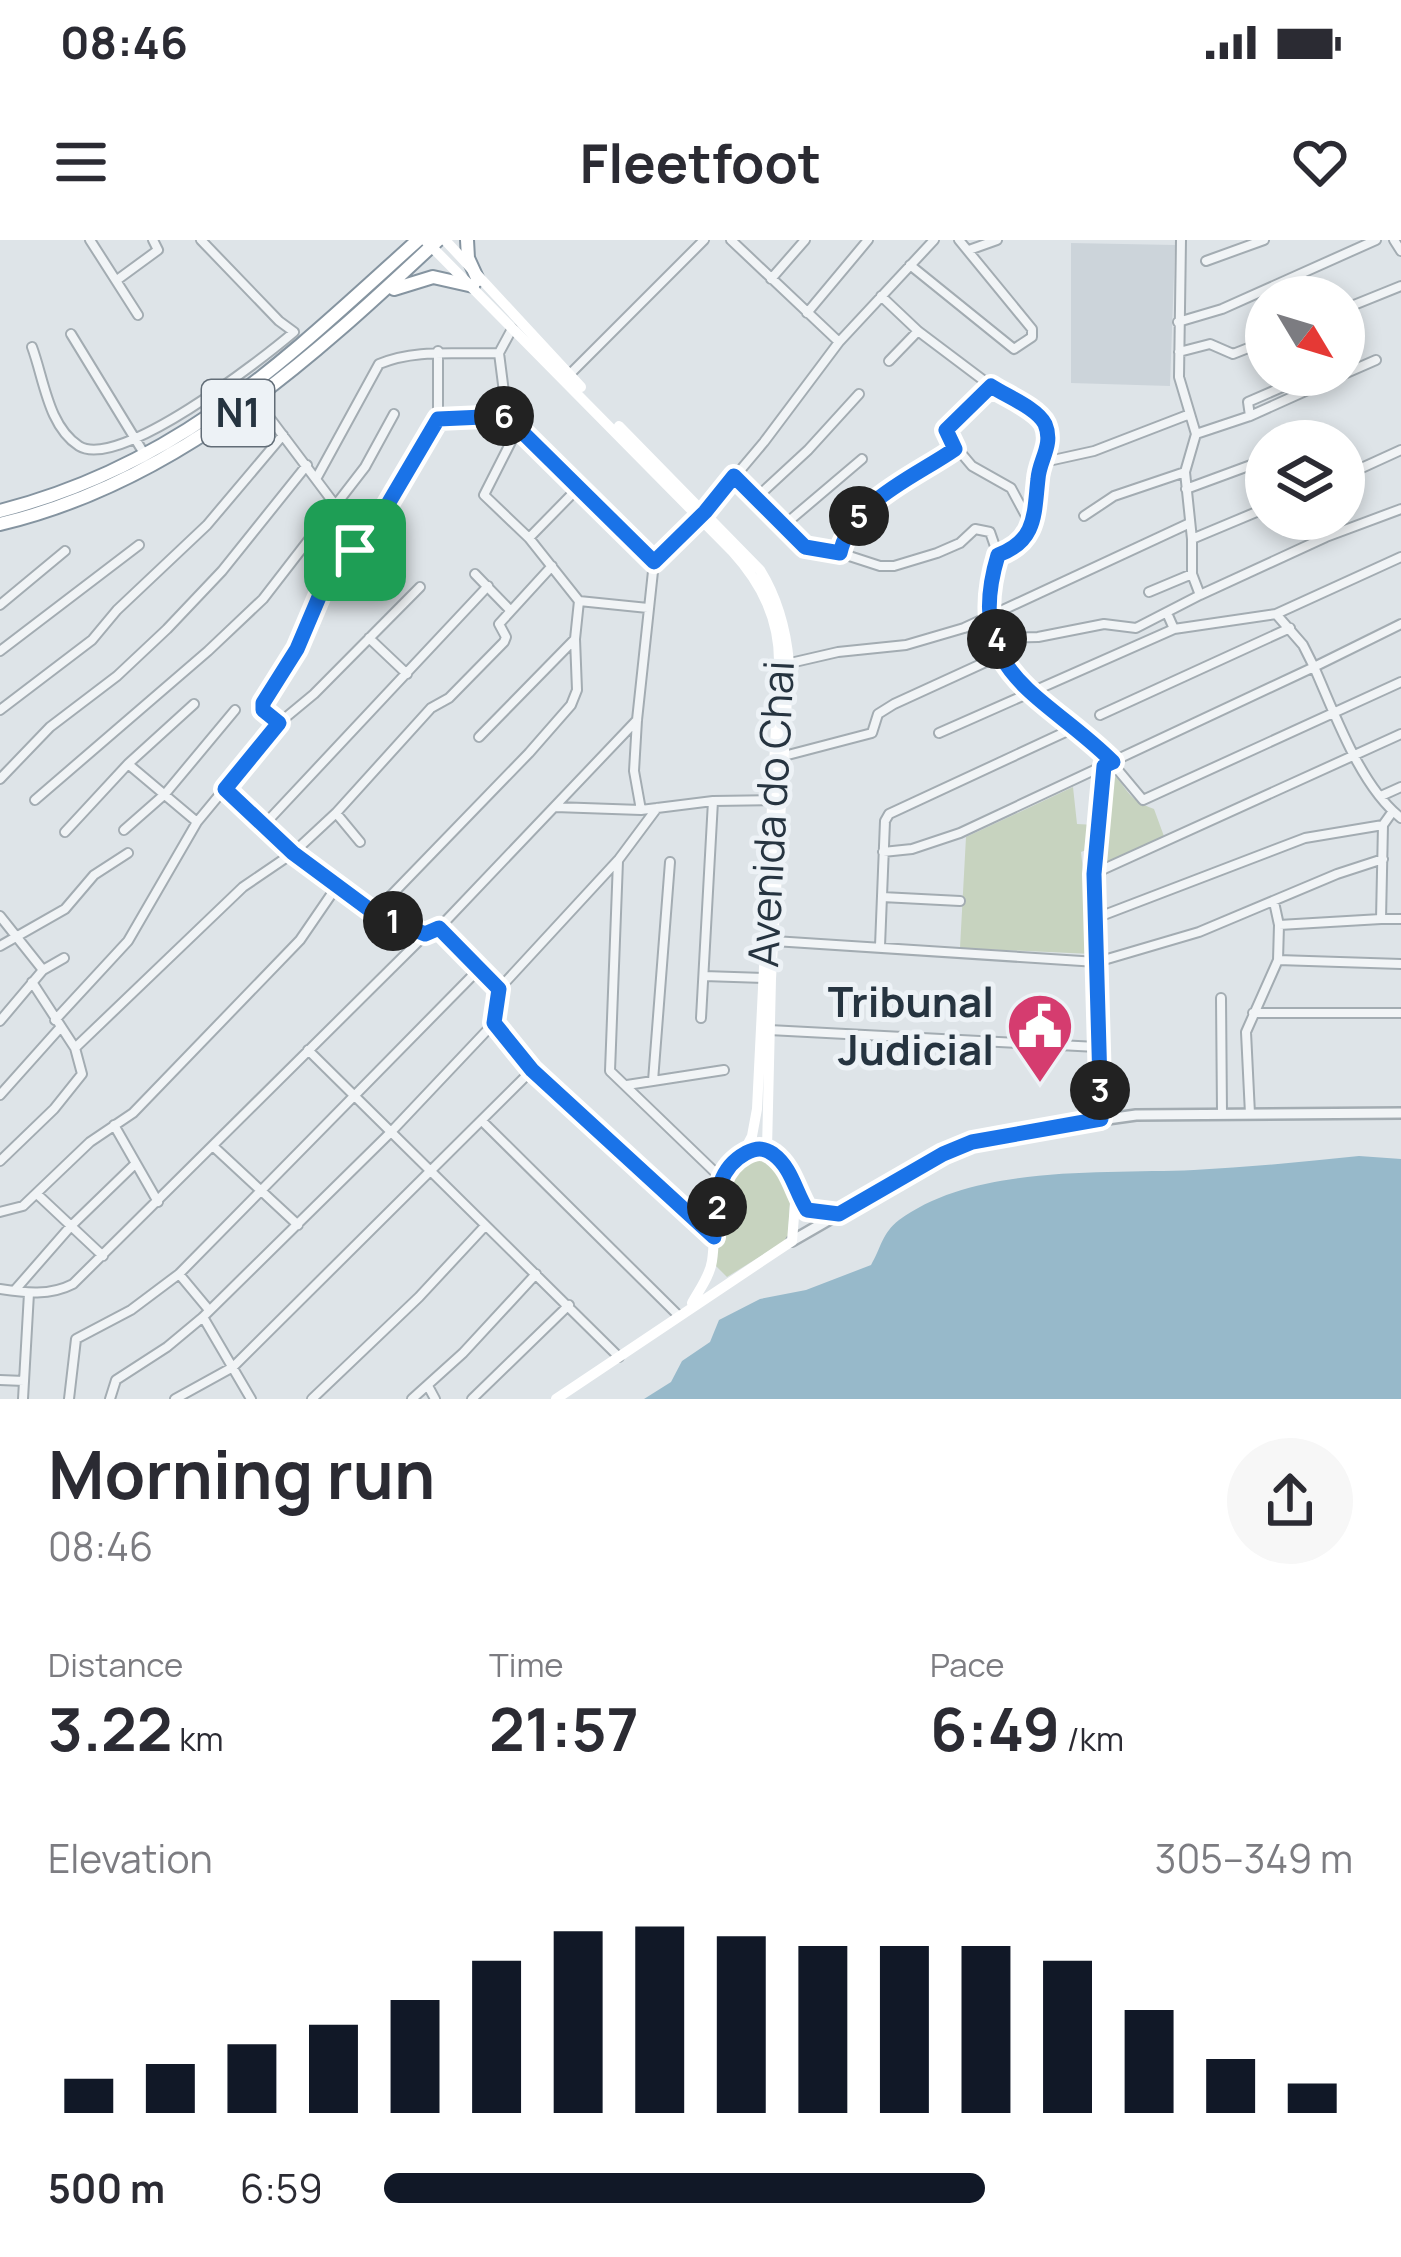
<!DOCTYPE html>
<meta charset="utf-8">
<style>
:root{--surface:#fff;--page:#f7f7f7;--text:#2b2b33;--muted:#7c7c81;--accent:#111827}
body{margin:0;font-family:Manrope,sans-serif;background:var(--page);color:var(--text);height:100vh;display:flex;flex-direction:column;font-size:45px;white-space:nowrap}
*{box-sizing:border-box;margin:0}
p{font-size:39px;color:var(--muted)}
.icon{flex:none;width:66px;height:66px;fill:none;stroke:currentColor;stroke-width:2;stroke-linecap:round;stroke-linejoin:round}
.map{position:relative;height:1159px;overflow:hidden}
.panel{display:flex;flex-direction:column;background:var(--surface);flex:1}
.panel>*{flex:none}
.needle{width:78px;rotate:128deg}
.tools{position:absolute;left:1245px;top:36px;display:grid;gap:24px}
.tools a{display:grid;place-items:center;width:120px;height:120px;border-radius:50%;background:var(--surface);box-shadow:0 6px 18px #0003;font-size:60px}
.pin{position:absolute;display:grid;place-items:center;width:102px;height:102px;color:#fff;margin:-51px;border-radius:24px;box-shadow:0 6px 18px #0006}
.km{position:absolute;width:60px;height:60px;margin:-30px;border-radius:50%;background:#222;color:#fff;font-size:33px;line-height:60px;text-align:center}
.round{display:grid;place-items:center;flex:none;width:126px;height:126px;border-radius:63px;background:var(--page)}
.overview{display:flex;align-items:center;justify-content:space-between;height:204px;padding:0 48px}
h1{font-size:66px;font-weight:700;line-height:90px}
.stats{display:grid;grid-template-columns:repeat(3,1fr);gap:18px;height:204px;padding:12px 48px}
.stats div{display:grid;align-content:center}
.stats b{font-size:60px;font-weight:700}
.stats small{font-size:33px;font-weight:400}
.stats p{font-size:33px}
.chart{height:336px;padding:24px 48px}
.chart p{display:flex;justify-content:space-between}
.chart svg{width:100%;height:216px;margin-top:12px;stroke:var(--accent);stroke-width:6}
ul{padding:0 48px;list-style:none;font-size:39px}
li{display:grid;grid-template-columns:192px 144px 1fr;align-items:center;height:90px}
li i{height:30px;border-radius:15px;background:var(--accent)}
.status{display:flex;justify-content:space-between;align-items:center;height:84px;padding:0 60px;background:var(--surface);direction:ltr}
.status svg{height:33px;fill:currentColor}
header{display:flex;justify-content:space-between;align-items:center;height:156px;padding:0 48px;background:var(--surface);font-size:54px;font-weight:700}
.map>svg:first-child{display:block}
.built{fill:#ccd4da}
.green{fill:#c7d3bf}
.water{fill:#97b9ca}
.lines{fill:none;stroke-linecap:round;stroke-linejoin:round}
.minor-casing{stroke:#a3acb2;stroke-width:12}
.tertiary-casing{stroke:#a3acb2;stroke-width:14}
.trunk-casing{stroke:#8594a0;stroke-width:16}
.minor{stroke:#f1f4f6;stroke-width:8}
.tertiary{stroke:#f1f4f6;stroke-width:9}
.secondary{stroke:#fff;stroke-width:10}
.trunk{stroke:#fff;stroke-width:12}
.route-casing{stroke:#fff;stroke-width:24}
.route{stroke:#1a73e8;stroke-width:15}
.labels{text-anchor:middle;stroke-width:10;stroke-linejoin:round;paint-order:stroke}
.shield{fill:#edf2f6;stroke:#626d77;stroke-width:3}
.shield-label{font-size:39px;font-weight:bold;fill:#263440}
.street-label{font-size:42px;fill:#263440;stroke:#edf2f6}
.poi-label{font-size:42px;font-weight:bold;fill:#263440;stroke:#edf2f6;text-anchor:end}
</style>
<div class="status"><b>08:46</b><svg viewBox="0 0 49 12"><path d="M0 12V9h3v3zM5 12V6h3v6zM10 12V3h3v9zM15 12V0h3v12zM26 1h20v11H26zM47 4h2v5h-2z"/></svg></div>
<header><svg class="icon" aria-label="menu" viewBox="0 0 24 24"><path d="M4 6h16M4 12h16M4 18h16"/></svg>Fleetfoot<svg class="icon" aria-label="heart" viewBox="0 0 24 24"><path d="M12 20l-8-8c-3-5 5-10 8-4 3-6 11-1 8 4z"/></svg></header>
<div class="map">
<svg width="1401" height="1159" viewBox="0 0 1401 1159">
<rect width="100%" height="100%" fill="#dee4e8"/>
<!-- built -->
<path class="built" d="M1071,3l104,2 -5,141 -99,-3z"/>
<!-- green -->
<path class="green" d="M1107,532c21,9 14,26 47,37l11,30 -62,26 -9,-18 -13,5 11,102 -132,-6 6,-111 107,-50 4,37 18,1v-12h-7v-5l10,-3 -5,-28z
M766,911l25,30 -3,58 -61,38 -12,-12 10,-91 18,-17z"/>
<!-- water -->
<path class="water" d="M1359,916l42,3v240h-757l27,-17 11,-21 28,-19 9,-22 41,-21 46,-9 65,-25c10,-17 11,-32 28,-45 76,-56 205,-46 295,-50 55,-3 110,-8 165,-14z"/>
<g class="lines">
<defs>
<path id="minor" d="M90,0l48,75
M731,0l108,102
M1181,0l-2,137 17,57 -11,38 7,67 74,-31
M1394,0l7,11
M969,10l28,-10
M1206,21l58,-21
M910,25l104,84 18,-12v-8l-73,-89
M771,39l34,-39
M117,40l41,-30 -5,-10
M881,56l37,35 73,55 -46,48 27,32 39,22 21,39
M1344,69l57,-23
M807,73l61,-73
M1178,82l44,-13 154,-69
M512,89l-13,24 8,63 147,146
M71,94l74,121
M32,107c12,32 16,79 47,99 40,25 182,-86 215,-114l-15,-11 -78,-81
M1179,112l31,-8 23,10 33,-13
M889,121l29,-30
M1344,134l32,-14
M569,135l135,-135
M991,146c15,10 46,22 53,38 10,21 -4,35 -6,55 -4,34 -1,62 -40,76
M254,157l82,109 19,44
M1250,176l91,-41
M438,179l69,-3
M1196,194l54,-18 -2,-14 62,-27
M1044,222l50,-11 96,-37
M734,236l22,22
M1344,236l57,-26
M316,239l63,-115c38,-16 79,-9 120,-11
M1186,249l76,-28
M1084,276l30,-20 71,-24
M783,286l79,-67
M529,298l48,-49
M1192,299v35l8,21 126,-58 75,-28
M840,313c13,-51 74,-76 115,-104
M475,334l35,36
M1149,352l43,-18
M579,361l69,7
M0,365l65,-54
M1167,373l7,16 102,-15 27,31 11,22 87,-43
M1276,374l125,-57
M369,398l38,36
M997,398l41,-1 66,-13 32,4 64,-33
M0,411l139,-106
M1001,415l16,28 85,68 41,49 258,-118
M786,424l52,-12 68,-7 58,-17 226,-105
M0,470l92,-70 25,-30 90,-85 76,-90
M1100,475l190,-87
M279,483l-16,-13v-7l34,-54 25,-59 56,-69 60,-102v-68
M939,493l235,-104
M479,497l95,-97
M784,516l88,-23 6,-19 16,-10 107,-49 -14,-50 11,-50 -8,-23 -15,-3 -15,14 -23,10 -43,13h-14l-40,-13 -35,-6 -49,-49 52,-48 51,-56
M128,524l69,58
M0,539l50,-52 67,-51 50,-47 55,-58 85,-106
M225,549l68,64 81,60 51,22
M1381,556l20,-9
M35,560l173,-149 55,-52 102,-132 29,-53
M555,567l86,3 72,-9 59,-1
M641,570l-7,-39 3,-51 17,-158 51,-50 59,-70 75,-100 95,-102
M1393,571l-10,14 -2,94h20
M336,573l24,29
M263,586l225,-240
M124,590l41,-36 70,-84
M65,592l63,-68 66,-60
M883,612l29,-3 48,-16 354,-166c21,47 46,119 87,151
M618,621l-8,210 110,106
M1095,633l306,-139
M882,657l78,4
M374,673l155,-160 42,-48 6,-15 -2,-51 4,-38 -50,-63 -45,-43 33,-65
M0,676l43,54
M1096,678l209,-80 78,-13
M1279,685l102,-6
M439,688l60,61
M774,701l323,21 102,-30 138,-58 46,-15
M0,706l65,-37 29,-34 34,-22
M880,706l5,-125 4,-7 185,-86
M1278,720l123,4
M704,736l60,2
M1221,758l1,114
M1253,773h148
M701,778l12,-217
M55,780l73,-79 69,-119 82,-99 35,-29 106,-107
M0,781l43,-51 21,-12
M494,783l38,47 181,166
M769,790l328,17
M75,808l168,-161 50,-34 43,-40 95,-105 18,-10 55,-56 2,-5 -7,-13 53,-58
M308,810l311,307
M653,841l17,-219
M627,845l97,-15
M0,855l59,-66
M1250,874l-4,-82 32,-72 1,-35 -5,-23
M1101,879l-7,-245 10,-107
M482,881l196,194
M114,885l44,77
M214,907l84,78
M0,921l54,-52 28,-35 -7,-26 -43,-66
M37,954l66,62
M0,972l23,-6 67,-64 43,-29 167,-173 37,-54
M179,1034l30,36
M0,1049c25,4 50,7 73,-5l352,-349 14,-7 198,-208
M15,1050l55,-63 64,-62
M203,1077l48,82
M0,1140l24,1
M428,1146l7,13
M23,1159l6,-106
M69,1159l7,-60 55,-29 48,-36 300,-305
M110,1159l6,-19 51,-33 36,-30 187,-184 104,-110 5,-34 120,-130 38,-51
M175,1159l58,-32 299,-297
M312,1159l107,-102 66,-71
M412,1159l51,-46 73,-79
M472,1159l97,-94"/>
<path id="tertiary" d="M792,1001l151,-87 59,-20 134,-19 265,-2"/>
<path id="trunk" d="M467,0l1,18 10,22
M394,49l39,-12 40,9
M0,271c180,-46 285,-151 418,-271
M0,284c177,-42 310,-164 438,-284"/>
</defs>
<!-- minor casing -->
<use href="#minor" class="minor-casing"/>
<!-- tertiary casing -->
<use href="#tertiary" class="tertiary-casing"/>
<!-- trunk casing -->
<use href="#trunk" class="trunk-casing"/>
<!-- minor -->
<use href="#minor" class="minor"/>
<!-- tertiary -->
<use href="#tertiary" class="tertiary"/>
<!-- secondary -->
<path class="secondary" d="M425,0l307,311c30,33 48,69 47,114l-22,444 -5,27 -10,19
M445,0l136,147
M619,186l141,144c18,29 26,59 29,93l-18,316 -4,170
M692,1063c7,-13 18,-27 20,-42 6,-38 -6,-116 55,-112l26,29 14,32 32,4
M556,1159l236,-158 4,-49"/>
<!-- trunk -->
<use href="#trunk" class="trunk"/>
</g>
<g class="lines">
<defs>
<path id="route" d="M991,146c15,10 46,22 54,38 9,21 -6,36 -7,55 -4,34 -1,62 -40,76 -36,119 46,138 115,207l-9,4 -10,108 7,245 -129,23 -29,12 -104,60 -32,-4c-12,-19 -15,-42 -34,-56 -10,-7 -17,-6 -27,-1 -33,18 -29,51 -32,84l-182,-167 -38,-47 5,-34 -60,-61 -14,6 -51,-21 -81,-60 -68,-64 54,-66 -16,-13v-7l34,-54 25,-59 56,-69 60,-102 68,-3 148,146 51,-50 29,-36 71,71 35,6c12,-52 75,-76 115,-104l-9,-19z"/>
</defs>
<!-- route casing -->
<use href="#route" class="route-casing"/>
<!-- route -->
<use href="#route" class="route"/>
</g>
<!-- icons -->
<defs>
<symbol id="civic-pin" viewBox="-11 -11 22 30"><path d="M0 17L-7.5 6A9.5 9.5 0 1 1 7.5 6Z" fill="#d53c6f" stroke="#edf2f6"/><path d="M-.6-6.5H3V-4.5H.6V-3L4-1V1h2V6H-6V1h2V-1L-.6-3ZM-1.2 2.5V6h2.4V2.5Z" fill="#fff"/></symbol>
</defs>
<g fill-rule="evenodd">
<use href="#civic-pin" x="1002" y="748" width="76" height="104"/>
</g>
<g class="labels">
<!-- shield labels -->
<rect class="shield" x="202" y="140" width="72" height="66" rx="9"/>
<g class="shield-label">
<text x="238" y="187">N1</text>
</g>
<!-- street labels -->
<g class="street-label">
<text transform="translate(771 574) rotate(-87)" y="15">Avenida do Chai</text>
</g>
<!-- poi labels -->
<g class="poi-label">
<text x="994" y="777">Tribunal<tspan x="994" dy="48">Judicial</tspan></text>
</g>
</g>
</svg>
<div class="tools">
<a><svg class="needle" viewBox="-14 -14 28 28"><path d="M0-13l5 13h-10z" fill="#e53935"/><path d="M0 13l5-13h-10z" fill="#7c7c81"/></svg></a>
<a><svg class="icon" aria-label="layers" viewBox="0 0 24 24"><path d="M12 4l9 5-9 5-9-5zM3 14l9 5 9-5"/></svg></a>
</div>
<div class="pin" style="left:355px;top:310px;background:#1e9e55"><svg class="icon" aria-label="arrive" viewBox="0 0 24 24"><path d="M6 21V4h12l-3 4 3 4H6"/></svg></div>
<b class="km" style="left:393px;top:681px">1</b>
<b class="km" style="left:717px;top:967px">2</b>
<b class="km" style="left:1100px;top:850px">3</b>
<b class="km" style="left:997px;top:399px">4</b>
<b class="km" style="left:859px;top:276px">5</b>
<b class="km" style="left:504px;top:176px">6</b>
</div>
<section class="panel">
<div class="overview"><div><h1>Morning run</h1><p>08:46</p></div><a class="round"><svg class="icon" aria-label="share" viewBox="0 0 24 24"><path d="M12 15V3M7 8l5-5 5 5M5 13v7h14v-7"/></svg></a></div>
<div class="stats">
<div><p>Distance</p><b>3.22<small> km</small></b></div>
<div><p>Time</p><b>21:57</b></div>
<div><p>Pace</p><b>6:49<small> /km</small></b></div>
</div>
<div class="chart"><p><span>Elevation</span>305–349 m</p>
<svg viewBox="0 0 160 44" preserveAspectRatio="none"><path d="M5 44V37M15 44V34M25 44V30M35 44V26M45 44V21M55 44V13M65 44V7M75 44V6M85 44V8M95 44V10M105 44V10M115 44V10M125 44V13M135 44V23M145 44V33M155 44V38"/></svg>
</div>
<ul>
<li><b>500 m</b>6:59<i style="width:62%"></i></li>
</ul>
</section>
